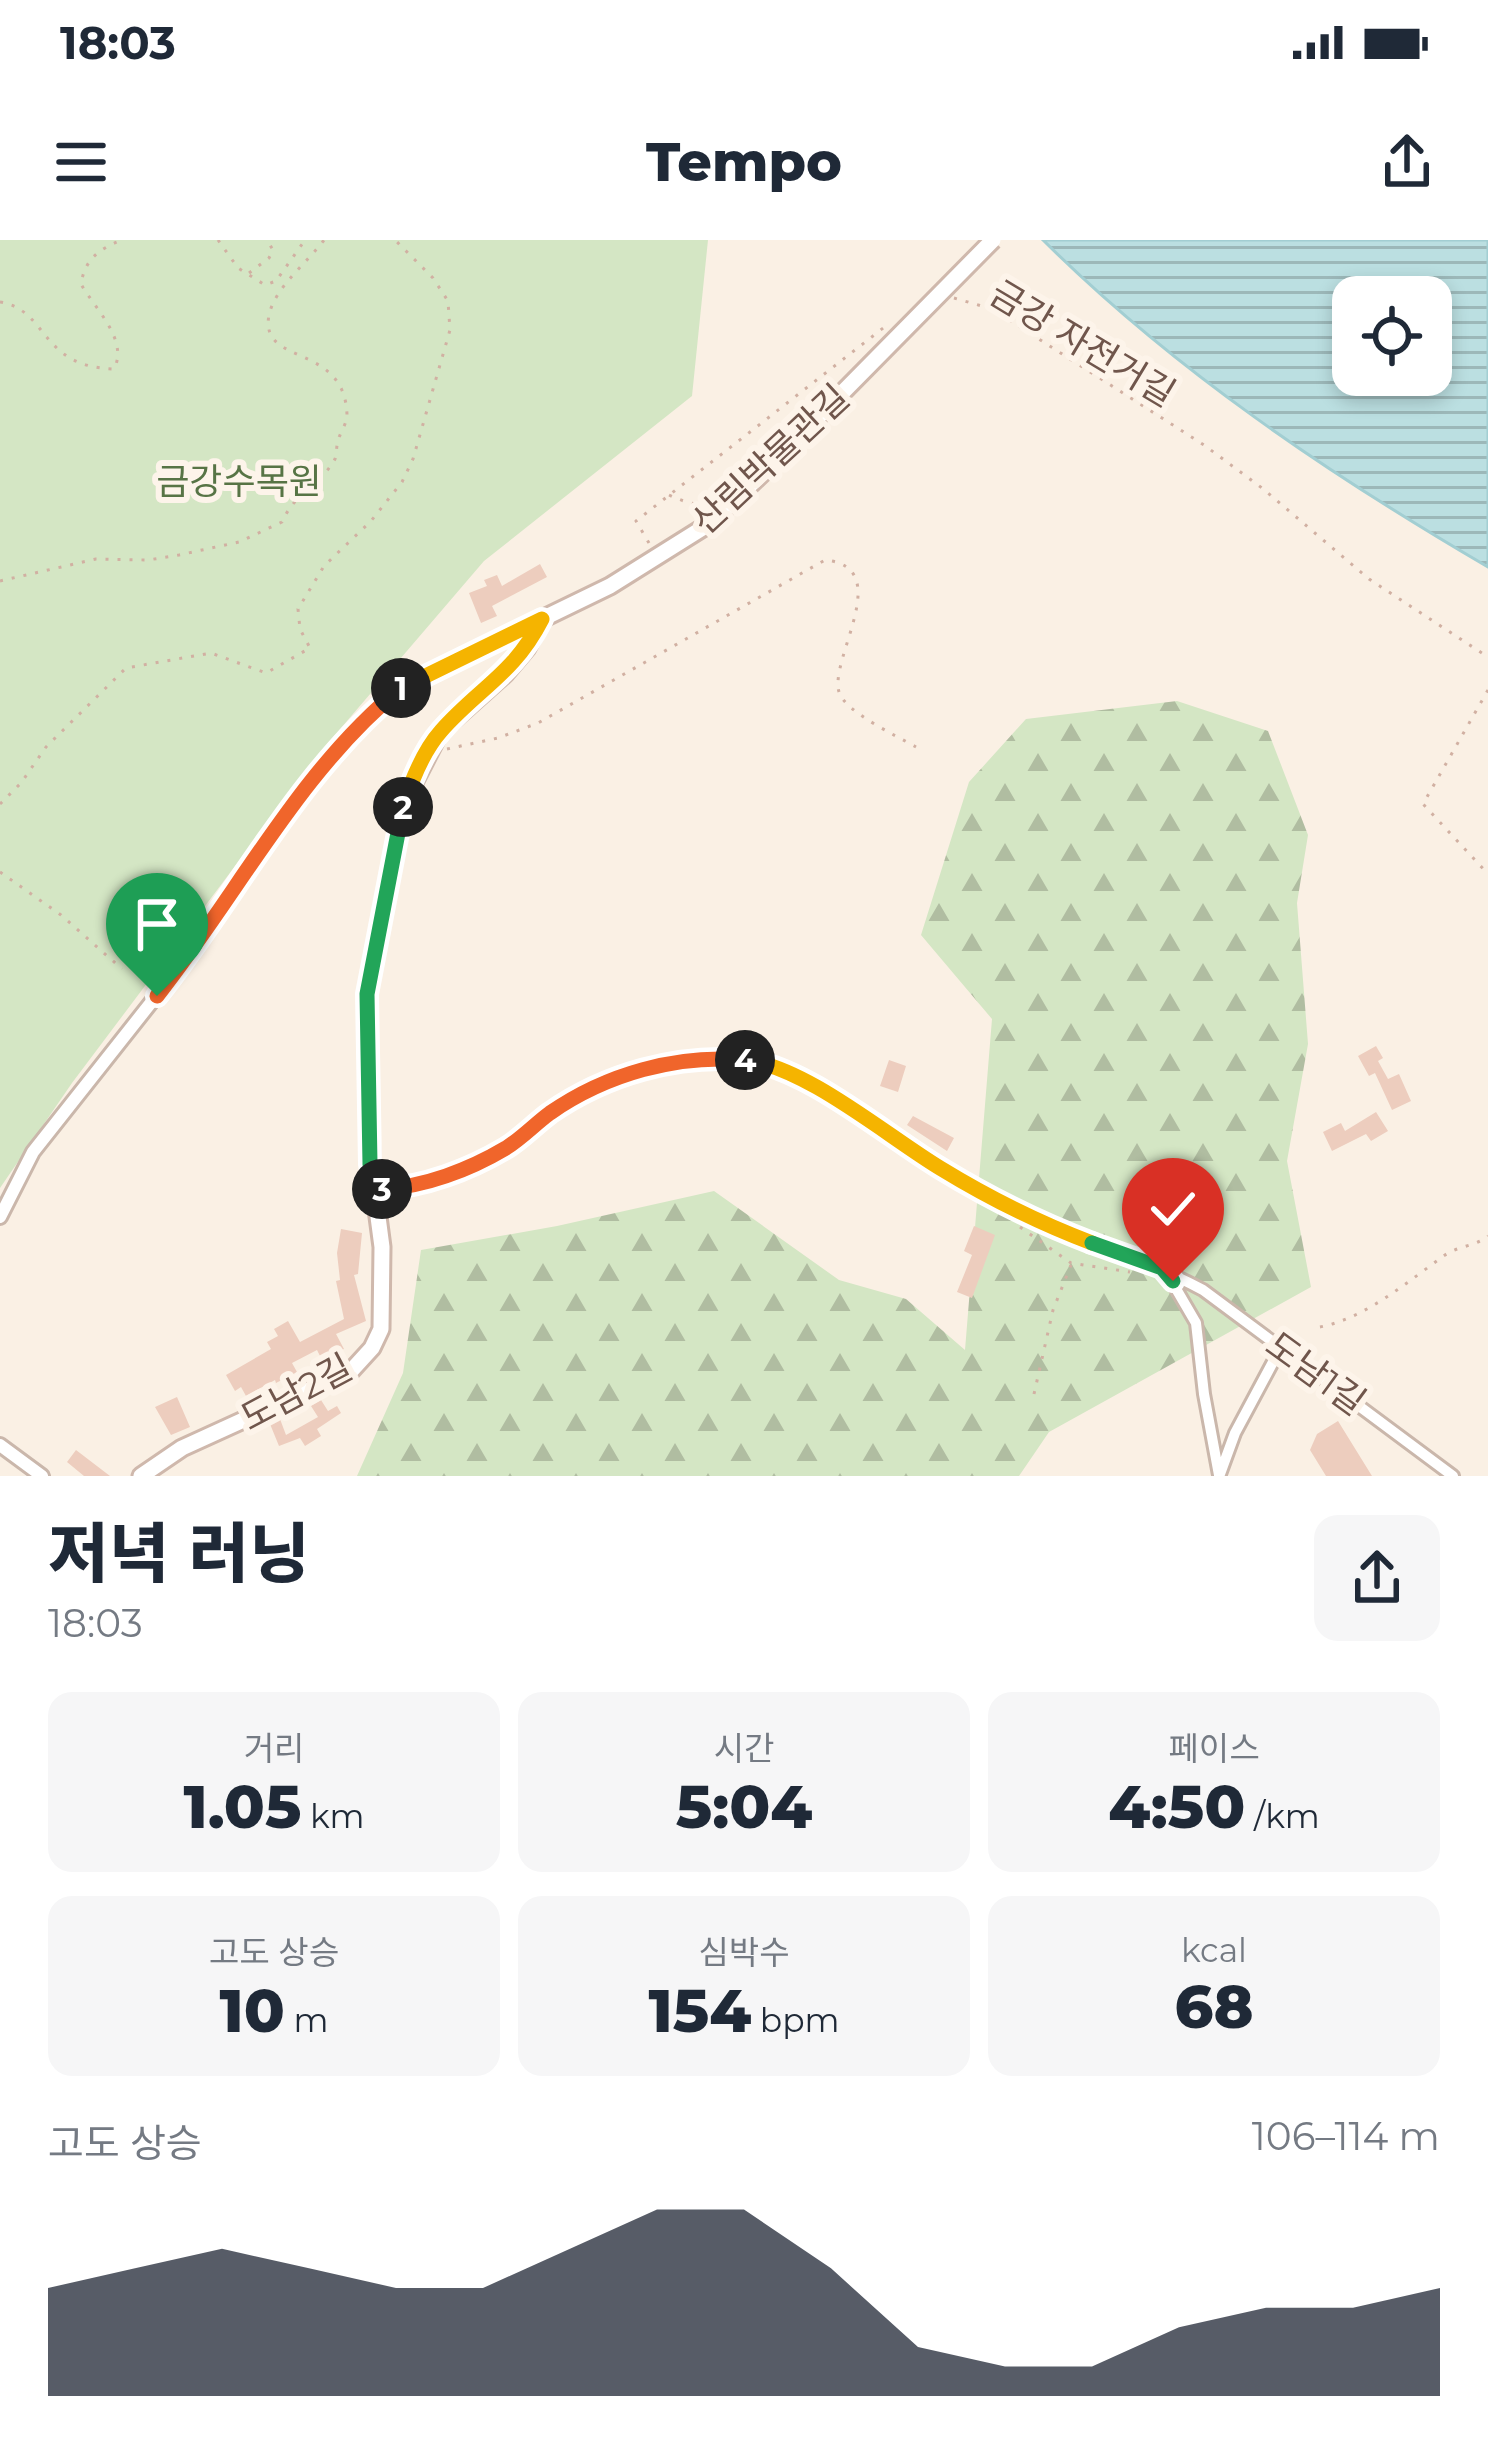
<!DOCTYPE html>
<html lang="ko">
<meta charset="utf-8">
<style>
:root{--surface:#fff;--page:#f6f6f7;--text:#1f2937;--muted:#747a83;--accent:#111827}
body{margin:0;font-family:Montserrat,"Noto Sans KR",sans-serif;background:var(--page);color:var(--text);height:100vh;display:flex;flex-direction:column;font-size:45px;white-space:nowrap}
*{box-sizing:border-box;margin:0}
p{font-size:39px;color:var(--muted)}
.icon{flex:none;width:66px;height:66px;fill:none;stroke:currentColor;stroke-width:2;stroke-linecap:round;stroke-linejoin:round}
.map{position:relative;height:1236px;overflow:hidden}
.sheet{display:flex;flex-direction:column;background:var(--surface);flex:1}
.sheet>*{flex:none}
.buttons{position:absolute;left:1332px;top:36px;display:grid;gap:24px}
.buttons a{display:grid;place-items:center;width:120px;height:120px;border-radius:24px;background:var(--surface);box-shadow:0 6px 18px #0003;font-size:60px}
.pin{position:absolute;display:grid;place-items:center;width:102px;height:102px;color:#fff;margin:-123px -51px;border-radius:50% 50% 50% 0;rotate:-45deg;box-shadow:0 0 12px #0007}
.pin .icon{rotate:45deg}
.km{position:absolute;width:60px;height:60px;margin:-30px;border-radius:50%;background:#222;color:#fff;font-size:33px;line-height:60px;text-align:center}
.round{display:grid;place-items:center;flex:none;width:126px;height:126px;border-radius:24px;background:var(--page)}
.summary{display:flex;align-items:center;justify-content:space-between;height:204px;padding:0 48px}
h1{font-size:66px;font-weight:800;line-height:90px}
.metrics{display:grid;grid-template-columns:repeat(3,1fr);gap:18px;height:204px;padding:12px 48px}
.metrics div{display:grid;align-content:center;border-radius:24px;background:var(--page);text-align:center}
.metrics b{font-size:60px;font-weight:800}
.metrics small{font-size:33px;font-weight:400}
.metrics p{font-size:33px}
.chart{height:336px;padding:24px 48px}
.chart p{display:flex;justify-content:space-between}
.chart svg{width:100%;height:216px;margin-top:12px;fill:var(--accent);opacity:.7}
.status{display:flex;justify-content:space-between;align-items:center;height:84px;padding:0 60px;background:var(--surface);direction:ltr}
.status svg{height:33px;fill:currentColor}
header{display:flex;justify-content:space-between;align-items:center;height:156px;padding:0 48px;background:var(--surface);font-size:54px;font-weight:800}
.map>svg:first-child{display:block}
.forest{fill:url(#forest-firs)}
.garden{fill:#d4e6c4}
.water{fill:url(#water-rules);stroke:#a2ced2;stroke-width:3;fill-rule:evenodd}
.building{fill:#edcdbe}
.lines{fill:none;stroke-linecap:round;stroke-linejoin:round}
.minor-casing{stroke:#cab7ab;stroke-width:16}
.tertiary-casing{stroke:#cab7ab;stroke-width:18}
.secondary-casing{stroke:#cfb8ac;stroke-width:21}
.path{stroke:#d1b0a2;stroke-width:3;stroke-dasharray:3 9;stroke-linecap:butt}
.minor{stroke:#fff;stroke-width:10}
.tertiary{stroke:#fff;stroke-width:12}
.secondary{stroke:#fff;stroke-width:15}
.secondary-bridge-casing{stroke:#cfb8ac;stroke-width:21;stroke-linecap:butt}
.path-bridge{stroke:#d1b0a2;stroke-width:3;stroke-dasharray:3 9;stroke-linecap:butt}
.secondary-bridge{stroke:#fff;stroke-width:15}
.split-1-casing{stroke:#fff;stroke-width:24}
.split-2-casing{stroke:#fff;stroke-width:24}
.split-3-casing{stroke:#fff;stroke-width:24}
.split-4-casing{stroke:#fff;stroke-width:24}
.split-5-casing{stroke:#fff;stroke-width:24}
.split-6-casing{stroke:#fff;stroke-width:24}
.split-1{stroke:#f0652b;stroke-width:15}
.split-2{stroke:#f5b400;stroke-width:15}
.split-3{stroke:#22a559;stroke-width:15}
.split-4{stroke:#f0652b;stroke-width:15}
.split-5{stroke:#f5b400;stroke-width:15}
.split-6{stroke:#22a559;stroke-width:15}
.labels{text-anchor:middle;stroke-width:12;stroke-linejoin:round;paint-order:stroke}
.street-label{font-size:36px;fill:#70564c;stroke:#fdf4ea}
.park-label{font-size:36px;fill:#577445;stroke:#fdf4ea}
</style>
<div class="status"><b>18:03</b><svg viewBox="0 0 49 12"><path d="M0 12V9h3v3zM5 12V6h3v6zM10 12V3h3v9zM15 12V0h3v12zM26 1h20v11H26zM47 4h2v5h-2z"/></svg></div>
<header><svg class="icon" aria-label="menu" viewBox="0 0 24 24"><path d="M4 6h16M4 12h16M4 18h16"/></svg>Tempo<svg class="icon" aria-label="share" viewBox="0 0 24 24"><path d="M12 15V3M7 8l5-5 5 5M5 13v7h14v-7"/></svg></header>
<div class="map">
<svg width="1488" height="1236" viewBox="0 0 1488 1236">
<defs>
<pattern id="forest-firs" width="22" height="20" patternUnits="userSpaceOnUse" patternTransform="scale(3)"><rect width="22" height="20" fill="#d4e6c4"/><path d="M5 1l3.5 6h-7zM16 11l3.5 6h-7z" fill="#b0bda1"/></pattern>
<pattern id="water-rules" width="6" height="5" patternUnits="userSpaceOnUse" patternTransform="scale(3)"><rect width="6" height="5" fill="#bbdfe1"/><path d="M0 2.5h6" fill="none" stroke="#9cb8b9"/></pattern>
</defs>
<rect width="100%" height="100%" fill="#faf0e4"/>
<!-- forest -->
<path class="forest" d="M1177,461l91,30 40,104 -11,68 11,141 -21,117 24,126 -262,145 -30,44h-662l46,-103 18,-123 136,-24 157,-35 125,89 67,19 59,51 27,-331 -71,-84 48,-153 57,-63z"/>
<!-- garden -->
<path class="garden" d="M0,0h708l-16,156 -208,165 -161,188 -251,334 -72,105z"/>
<!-- water -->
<path class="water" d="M1043,0h445v327c-159,-93 -314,-197 -445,-327zM1353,57h78v78h-78z"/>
<!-- building -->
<path class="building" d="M540,324l7,13 -55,29 5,10 -16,7 -12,-30 18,-7 -3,-6 13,-5 5,11z
M147,687l20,15 -17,23 -20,-15z
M1376,806l7,12 -5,3 10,18 11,-5 12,27 -19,9 -17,-37 -6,3 -11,-20z
M889,820l17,6 -8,26 -18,-6z
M1376,872l12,19 -17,10 -5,-7 -34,17 -9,-19 18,-9 4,8z
M913,876l41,22 -7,13 -40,-26z
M974,986l21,9 -23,63 -15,-6 15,-37 -8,-4z
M341,989l21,4 -4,41 -4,1 12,46 -30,13 8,15 -24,7 -3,-6 -25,13 5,9 -21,11 -1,-3 -29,16 -5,-9 -6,4 -9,-16 45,-26 -4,-7 11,-6 -4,-7 14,-8 12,21 44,-23 -8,-38 4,-1 -3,-27z
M177,1157l13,30 -19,8 -16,-28z
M321,1160l7,11 9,-5 4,7 -24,16 4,7 -16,10 -5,-8 -21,8 -9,-22 10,-5 6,16 32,-18 -7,-11z
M1338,1181l34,55h-46l-16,-26 7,-16z
M76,1210l34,26h-26l-17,-14z"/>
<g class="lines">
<defs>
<path id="minor" d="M375,950c46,-3 99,-19 137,-46 40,-29 77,-62 126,-74 39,-11 87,-16 127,-8 31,7 62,33 87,50 48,32 97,66 148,92 66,33 138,51 203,86l250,186
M1168,1035l28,48 8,71 15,81
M1220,1234l15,-41 46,-86"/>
<path id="tertiary" d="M0,977l33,-65 139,-176 156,-218 37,-41 44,-35 132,-62
M0,1205l42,31"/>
<path id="secondary" d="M141,1236l41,-28 169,-77 21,-23 9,-19 1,-82 -11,-83 -4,-170 37,-192 36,-70 65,-58 22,-26 15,-29 68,-33 99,-62 58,-55"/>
</defs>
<!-- minor casing -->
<use href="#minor" class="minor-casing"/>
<!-- tertiary casing -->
<use href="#tertiary" class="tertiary-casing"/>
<!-- secondary casing -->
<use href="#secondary" class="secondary-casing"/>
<!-- path -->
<path class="path" d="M218,0l20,28 27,17 11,-4 29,-41
M249,33l20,-15 4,-8 -6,-10
M954,58l38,11 212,136 58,43 107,91 119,78
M0,62c49,8 39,65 114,67 15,-29 -19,-60 -33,-85 4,-25 18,-35 41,-44
M649,303l-13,-22 251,-196
M0,341l96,-22 52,1 31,-5 60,-13 43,-20c13,-30 41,-40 53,-63 2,-5 1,-12 3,-18 2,-9 9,-17 9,-26 -2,-73 -88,-48 -78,-100 6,-28 39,-53 55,-75
M1488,450l-65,114 65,70
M447,509l51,-11 40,-15 287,-163c71,7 4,98 14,132 6,20 58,44 77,55
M0,564l21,-21 25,-36 80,-79 85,-15 55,20 44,-25 -10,-19 -2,-20 26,-43 47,-45 31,-39 11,-23 37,-129 -2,-29 -15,-23 -38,-38
M0,632l61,43 61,54
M1020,987l51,36 59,9
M1320,1087c46,-9 87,-45 125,-72 13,-9 31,-9 43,-19
M1034,1154l19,-84 18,-45"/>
<!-- minor -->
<use href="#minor" class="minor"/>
<!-- tertiary -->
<use href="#tertiary" class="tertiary"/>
<!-- secondary -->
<use href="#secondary" class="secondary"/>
<defs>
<path id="secondary-bridge" d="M767,229l226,-229"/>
</defs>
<!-- secondary-bridge casing -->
<use href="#secondary-bridge" class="secondary-bridge-casing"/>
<!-- path-bridge -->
<path class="path-bridge" d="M669,255c43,20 54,7 85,-24"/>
<!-- secondary-bridge -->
<use href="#secondary-bridge" class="secondary-bridge"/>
</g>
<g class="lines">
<defs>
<path id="split-1" d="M157,756c81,-102 142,-225 244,-308"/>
<path id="split-2" d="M401,448l141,-69c-28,55 -63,69 -101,112 -17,19 -30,51 -38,76"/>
<path id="split-3" d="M382,949l-8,1 -4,-26 -3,-170 36,-187"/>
<path id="split-4" d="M382,949c42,-2 87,-19 124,-41 16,-10 29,-24 44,-35 56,-39 127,-59 195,-53"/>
<path id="split-5" d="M745,820c60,6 142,76 195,108 49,30 99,55 152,75"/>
<path id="split-6" d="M1092,1003l70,25 11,13"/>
</defs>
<!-- split-1 casing -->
<use href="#split-1" class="split-1-casing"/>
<!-- split-2 casing -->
<use href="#split-2" class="split-2-casing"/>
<!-- split-3 casing -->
<use href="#split-3" class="split-3-casing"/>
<!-- split-4 casing -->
<use href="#split-4" class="split-4-casing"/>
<!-- split-5 casing -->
<use href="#split-5" class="split-5-casing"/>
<!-- split-6 casing -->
<use href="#split-6" class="split-6-casing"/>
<!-- split-1 -->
<use href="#split-1" class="split-1"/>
<!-- split-2 -->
<use href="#split-2" class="split-2"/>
<!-- split-3 -->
<use href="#split-3" class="split-3"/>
<!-- split-4 -->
<use href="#split-4" class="split-4"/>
<!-- split-5 -->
<use href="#split-5" class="split-5"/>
<!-- split-6 -->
<use href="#split-6" class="split-6"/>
</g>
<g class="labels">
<!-- street labels -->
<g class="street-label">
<text transform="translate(1083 103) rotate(31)" y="13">금강 자전거길</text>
<text transform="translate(770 219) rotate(-43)" y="13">산림박물관길</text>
<text transform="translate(1316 1133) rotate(36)" y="13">도남1길</text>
<text transform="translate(296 1152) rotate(-28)" y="13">도남2길</text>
</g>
<!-- park labels -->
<g class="park-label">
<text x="239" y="254">금강수목원</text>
</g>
</g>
</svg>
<div class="buttons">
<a><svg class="icon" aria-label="locate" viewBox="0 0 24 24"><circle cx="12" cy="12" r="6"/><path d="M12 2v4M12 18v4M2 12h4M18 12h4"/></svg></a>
</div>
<div class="pin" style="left:157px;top:756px;background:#1e9e55"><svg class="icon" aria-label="arrive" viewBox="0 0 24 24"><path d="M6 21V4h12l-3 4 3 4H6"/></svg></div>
<div class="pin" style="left:1173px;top:1041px;background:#d93025"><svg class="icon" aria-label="check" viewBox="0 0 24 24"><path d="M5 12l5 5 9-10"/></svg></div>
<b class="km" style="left:401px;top:448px">1</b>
<b class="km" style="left:403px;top:567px">2</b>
<b class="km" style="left:382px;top:949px">3</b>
<b class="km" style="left:745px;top:820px">4</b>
</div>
<section class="sheet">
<div class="summary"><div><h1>저녁 러닝</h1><p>18:03</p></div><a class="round"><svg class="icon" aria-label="share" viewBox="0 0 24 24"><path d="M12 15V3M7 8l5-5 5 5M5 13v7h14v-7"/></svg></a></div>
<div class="metrics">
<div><p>거리</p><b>1.05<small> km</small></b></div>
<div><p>시간</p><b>5:04</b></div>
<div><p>페이스</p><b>4:50<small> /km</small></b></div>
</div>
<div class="metrics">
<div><p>고도 상승</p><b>10<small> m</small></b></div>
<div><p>심박수</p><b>154<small> bpm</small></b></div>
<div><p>kcal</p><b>68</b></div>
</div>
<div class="chart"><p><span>고도 상승</span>106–114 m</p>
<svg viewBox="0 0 160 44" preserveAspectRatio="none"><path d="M0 44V22L10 18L20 14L30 18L40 22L50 22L60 14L70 6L80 6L90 18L100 34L110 38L120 38L130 30L140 26L150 26L160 22V44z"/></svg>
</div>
</section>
